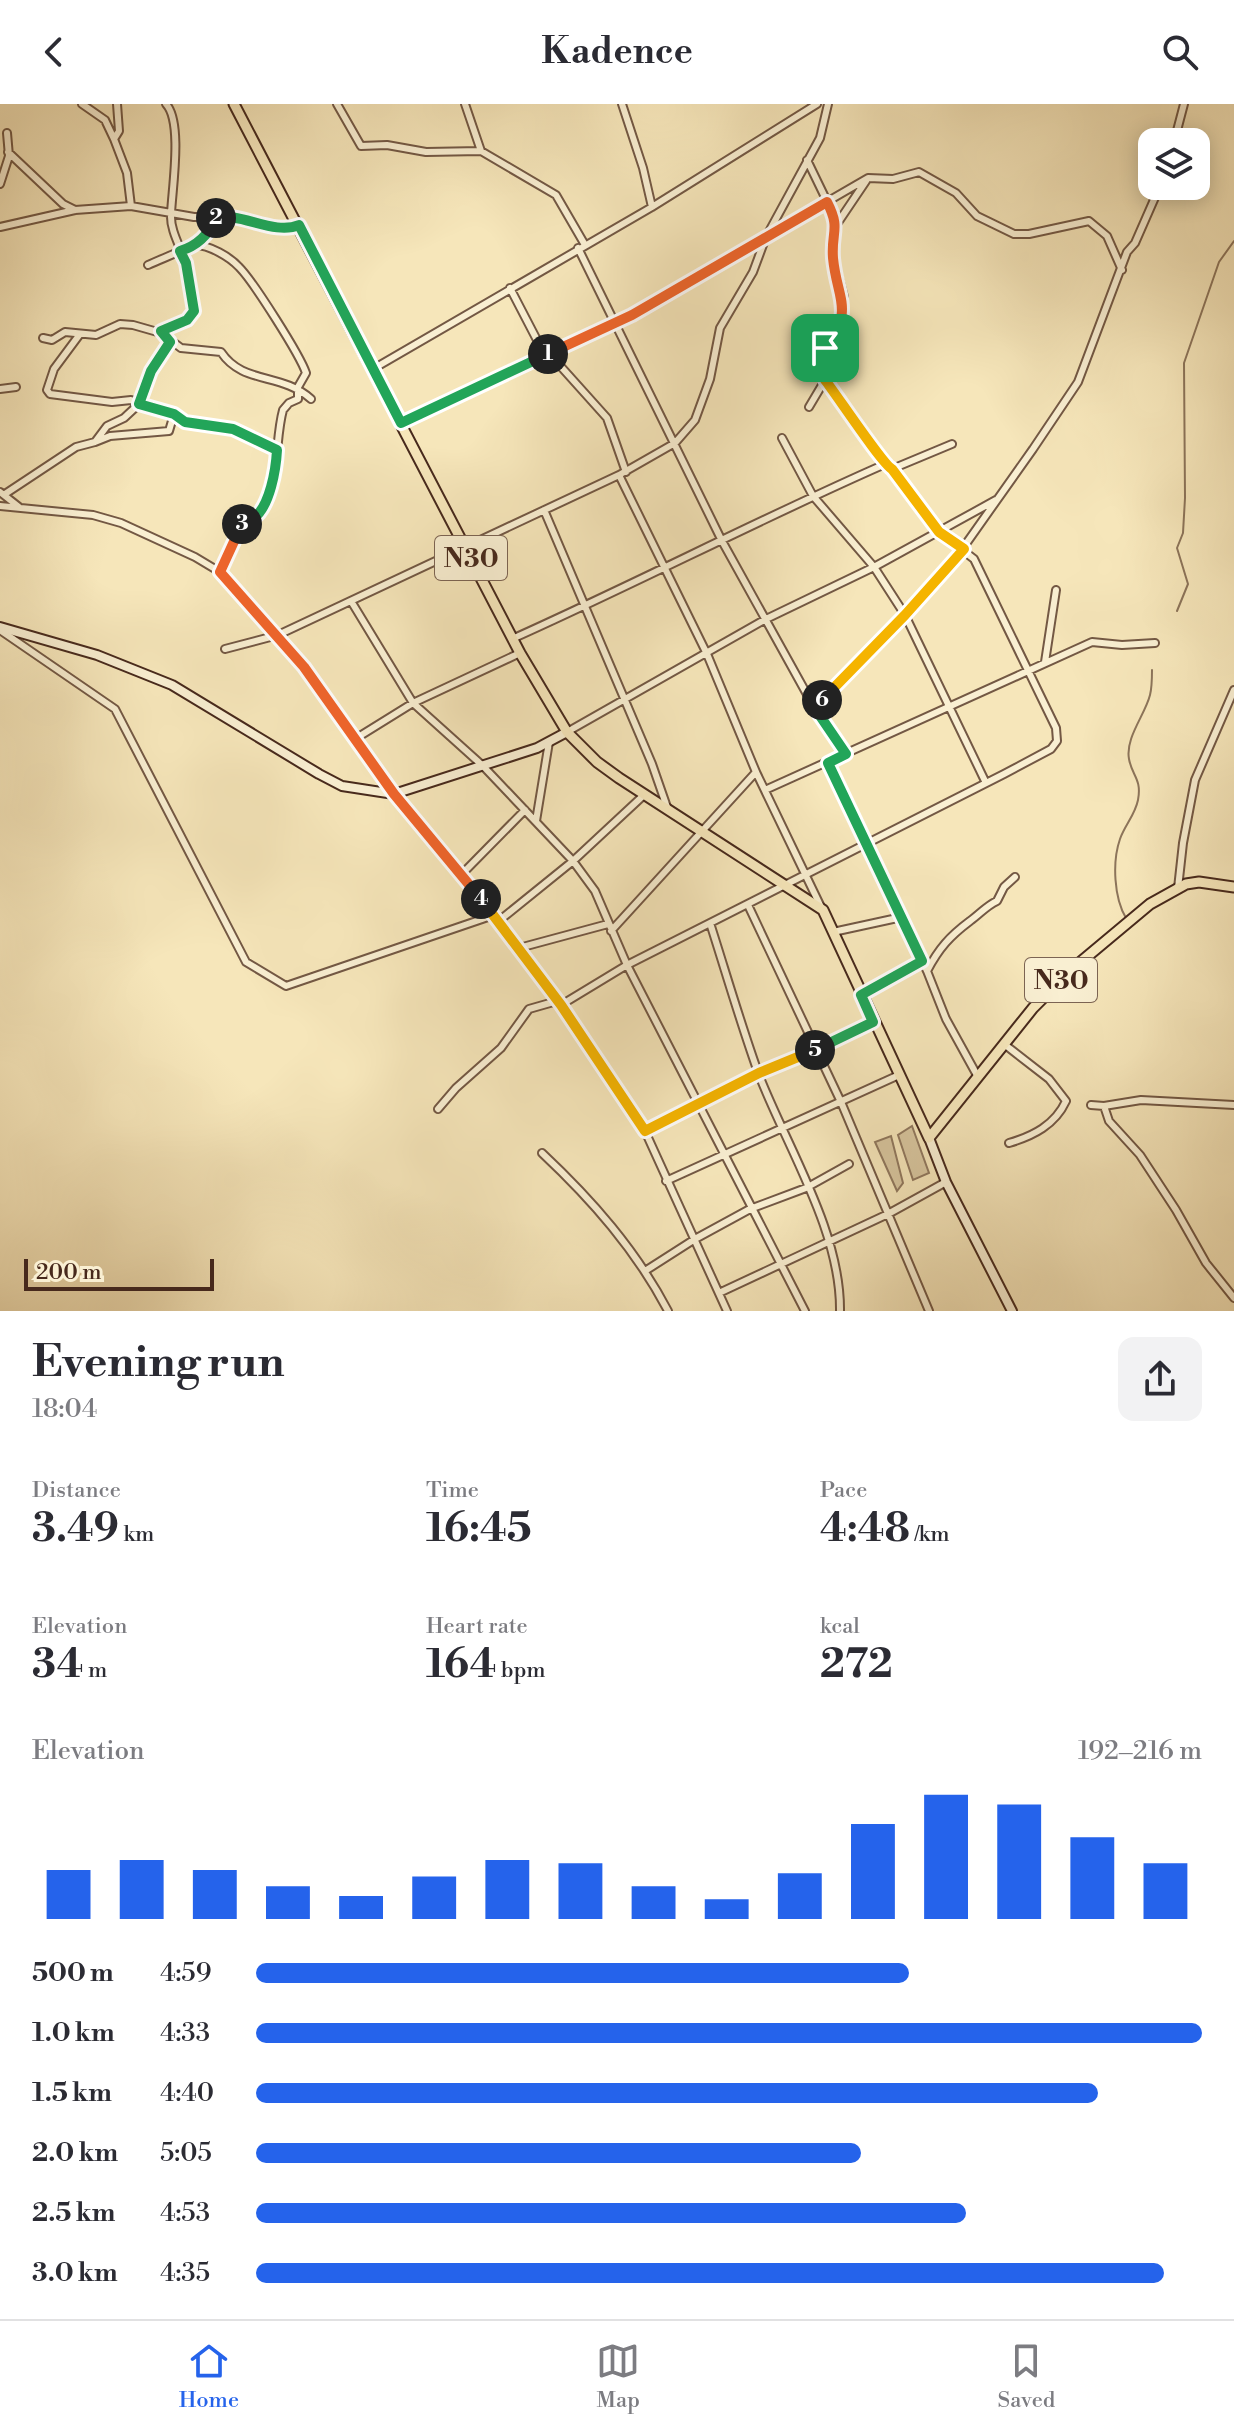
<!DOCTYPE html>
<meta charset="utf-8">
<style>
:root{--surface:#fff;--page:#f2f2f3;--text:#2b2b33;--muted:#7c7c81;--line:#e1e1e2;--accent:#2563eb}
body{margin:0;font-family:"Libre Bodoni",serif;background:var(--page);color:var(--text);height:100vh;display:flex;flex-direction:column;font-size:30px;white-space:nowrap}
*{box-sizing:border-box;margin:0}
p{font-size:26px;color:var(--muted)}
.icon{flex:none;width:44px;height:44px;fill:none;stroke:currentColor;stroke-width:2;stroke-linecap:round;stroke-linejoin:round}
.map{position:relative;height:1207px;overflow:hidden}
.panel{display:flex;flex-direction:column;background:var(--surface);flex:1}
.panel>*{flex:none}
.tools{position:absolute;left:1138px;top:24px;display:grid;gap:16px}
.tools a{display:grid;place-items:center;width:72px;height:72px;border-radius:16px;background:var(--surface);box-shadow:0 4px 20px #0003;font-size:40px}
.scale{position:absolute;left:24px;bottom:20px;width:190px;box-sizing:border-box;padding-left:8px;border:4px solid #47291c;border-top:0;font-size:22px;line-height:28px;white-space:nowrap;color:#47291c;-webkit-text-stroke:6px #f9efd2;paint-order:stroke}
.pin{position:absolute;display:grid;place-items:center;width:68px;height:68px;color:#fff;margin:-34px;border-radius:16px;box-shadow:0 4px 12px #0006}
.km{position:absolute;width:40px;height:40px;margin:-20px;border-radius:50%;background:#222;color:#fff;font-size:22px;line-height:40px;text-align:center}
.round{display:grid;place-items:center;flex:none;width:84px;height:84px;border-radius:16px;background:var(--page)}
.summary{display:flex;align-items:center;justify-content:space-between;height:136px;padding:0 32px}
h1{font-size:44px;font-weight:700;line-height:60px}
.figures{display:grid;grid-template-columns:repeat(3,1fr);gap:12px;height:136px;padding:8px 32px}
.figures div{display:grid;align-content:center}
.figures b{font-size:40px;font-weight:700}
.figures small{font-size:22px;font-weight:400}
.figures p{font-size:22px}
.chart{height:224px;padding:16px 32px}
.chart p{display:flex;justify-content:space-between}
.chart svg{width:100%;height:144px;margin-top:8px;stroke:var(--accent);stroke-width:6}
ul{padding:0 32px;list-style:none;font-size:26px}
li{display:grid;grid-template-columns:128px 96px 1fr;align-items:center;height:60px}
li i{height:20px;border-radius:10px;background:var(--accent)}
header{display:flex;justify-content:space-between;align-items:center;height:104px;padding:0 32px;background:var(--surface);font-size:36px;font-weight:700}
.dock{display:flex;justify-content:space-around;align-items:center;height:112px;border-top:2px solid var(--line);background:var(--surface);font-size:22px;color:var(--muted)}
.dock a{display:grid;justify-items:center;gap:4px}
.dock .selected{color:var(--accent)}
.map>svg:first-child{display:block}
.green{fill:#d8c69f;stroke:#90785e;stroke-width:2}
.lines{fill:none;stroke-linecap:round;stroke-linejoin:round}
.stream{stroke:#8c745a;stroke-width:2}
.street-casing{stroke:#735844;stroke-width:10}
.secondary-casing{stroke:#47291c;stroke-width:12}
.primary-casing{stroke:#47291c;stroke-width:13}
.street{stroke:#f9efd2;stroke-width:6}
.secondary{stroke:#f9efd2;stroke-width:8}
.primary{stroke:#f6e6ba;stroke-width:9}
.split-1-casing{stroke:#fff;stroke-width:16}
.split-2-casing{stroke:#fff;stroke-width:16}
.split-3-casing{stroke:#fff;stroke-width:16}
.split-4-casing{stroke:#fff;stroke-width:16}
.split-5-casing{stroke:#fff;stroke-width:16}
.split-6-casing{stroke:#fff;stroke-width:16}
.split-7-casing{stroke:#fff;stroke-width:16}
.split-1{stroke:#f0652b;stroke-width:10}
.split-2{stroke:#22a559;stroke-width:10}
.split-3{stroke:#22a559;stroke-width:10}
.split-4{stroke:#f0652b;stroke-width:10}
.split-5{stroke:#f5b400;stroke-width:10}
.split-6{stroke:#22a559;stroke-width:10}
.split-7{stroke:#f5b400;stroke-width:10}
.labels{text-anchor:middle;stroke-width:7;stroke-linejoin:round;paint-order:stroke}
.shield{fill:#f9efd2;stroke:#7c6453;stroke-width:2}
.shield-label{font-size:26px;font-weight:bold;fill:#47291c}
</style>
<header><svg class="icon" aria-label="back" viewBox="0 0 24 24"><path d="M15 5l-7 7 7 7"/></svg>Kadence<svg class="icon" aria-label="search" viewBox="0 0 24 24"><circle cx="10" cy="10" r="6"/><path d="M15 15l6 6"/></svg></header>
<div class="map">
<svg width="1234" height="1207" viewBox="0 0 1234 1207">
<rect width="100%" height="100%" fill="#f6e6ba"/>
<filter id="stains"><feTurbulence type="fractalNoise" baseFrequency=".0025" numOctaves="4"/><feColorMatrix values="0 0 0 0 .2 0 0 0 0 .09 0 0 0 0 .02 0 0 0 .5 -.17"/></filter>
<radialGradient id="worn" r=".72"><stop offset=".6" stop-color="#630" stop-opacity="0"/><stop offset="1" stop-color="#630" stop-opacity=".3"/></radialGradient>
<!-- green -->
<path class="green" d="M912,1022l17,47 -16,7 -15,-45z
M891,1032l12,47 -6,8 -22,-49z"/>
<g class="lines">
<!-- stream -->
<path class="stream" d="M1177,507l11,-27 -11,-36 6,-15 2,-35 -1,-135 35,-101 15,-21
M1126,814c-12,-20 -14,-56 -6,-79 5,-14 15,-24 18,-39 4,-21 -6,-24 -9,-41 -4,-21 16,-44 21,-64 2,-8 2,-17 2,-25"/>
<defs>
<path id="street" d="M82,0l23,16 9,19
M117,0l2,27 -5,8 13,34 4,33
M337,0l24,42 26,-1 39,7 55,-1 75,44 29,50
M465,0l16,47
M622,0l21,64 9,39
M1174,38l10,-38
M8,48l55,52 12,6
M807,56l29,60 -3,37 11,40 -3,28 -16,23 -3,23 3,9
M0,80l9,-28 -2,-23
M837,120l29,-43
M0,123l75,-17 56,-4 63,11 34,-1 60,14 10,-4
M196,141c13,0 34,12 43,22 14,14 61,88 67,106l-8,14v12l-9,4 -6,7c-9,32 -2,79 -27,106 -4,4 -12,6 -17,9l-19,47
M578,144l144,293 92,166 32,47
M148,161c28,-13 56,-19 69,-48
M510,184l27,52 70,78 19,54
M161,229l26,-13 7,-9c-3,-16 -4,-35 -9,-50 -5,-15 -15,-31 -14,-47 1,-25 12,-92 -5,-110
M80,230l-26,35 -7,21 3,4 62,8 19,-2 43,14 11,8 48,7 44,21
M43,234l9,2 13,-8 31,3 24,-11 13,1 28,8 20,15 40,4c22,33 60,20 90,47
M373,265l279,-162 165,-103
M0,285l16,-2
M809,303l16,-27 39,51 19,34
M401,319l231,-108 236,-137 25,1 26,-7 37,21 21,23 37,18h15l60,-13 18,15 15,34
M782,334l31,58 61,71 31,48 80,166
M95,338l15,-6 59,-5 5,-17
M619,371l88,179 49,118 65,135
M0,388l19,15
M5,390l71,-47 19,-5 12,-16 17,-8 15,-14 12,-33 19,-29
M0,402l93,9 28,8 74,34 25,15 58,63 116,159 106,126 145,211 82,180
M544,406l108,254 16,46
M351,497l62,102 70,63 90,95 22,30 32,74 178,346
M0,526l115,79 131,253 40,24 208,-71
M512,535c125,-56 246,-119 371,-174l9,4 60,-25
M225,545l53,-14 341,-160 56,-32 20,-23 15,-41 10,-51 33,-56 13,-35 54,-99 8,-34
M1045,558l11,-72
M814,603l137,-142 82,-116 45,-67 49,-130 8,-9 25,-57
M567,628l197,-112 110,-53 122,-67
M355,635l58,-36 107,-50
M828,659l99,208 19,48 32,58
M765,686l327,-148 30,3 33,-2
M536,717l13,-79
M461,771l64,-65
M1178,784l5,-45 12,-63 39,-90
M748,801l93,197 88,209
M500,816l73,-59 72,-67
M710,819c16,50 31,102 49,152 29,74 82,157 81,236
M611,827l145,-159
M833,828l69,-15
M519,844l89,-24
M927,867c12,-23 23,-35 43,-50 10,-7 16,-15 27,-20l7,-14 11,-10
M862,890l60,-33
M561,901l66,-40 377,-191 47,-25 6,-8 -1,-13 -82,-169 -35,-27 -47,-63
M1004,940l45,35 17,22c-11,24 -33,35 -57,42
M1091,1001l13,1 37,-6 93,5
M1104,1002l5,15 31,34 36,55 30,53 28,35
M438,1005l18,-21 45,-40 28,-39 28,-8
M645,1027l114,-58 56,-23 58,-28
M542,1049c50,47 94,97 126,158
M666,1077l233,-106
M645,1167l50,-32 55,-30 56,-21 43,-24
M719,1189l169,-79 58,-32"/>
<path id="secondary" d="M0,523l97,28 75,30 147,89 23,12 52,8 143,-46 30,-16
M929,1034l17,44 66,129"/>
<path id="primary" d="M234,0l286,549 47,79 30,30 22,16 204,132 106,228 104,-130 38,-38 79,-66 36,-20 13,-2 35,5"/>
</defs>
<!-- street casing -->
<use href="#street" class="street-casing"/>
<!-- secondary casing -->
<use href="#secondary" class="secondary-casing"/>
<!-- primary casing -->
<use href="#primary" class="primary-casing"/>
<!-- street -->
<use href="#street" class="street"/>
<!-- secondary -->
<use href="#secondary" class="secondary"/>
<!-- primary -->
<use href="#primary" class="primary"/>
</g>
<g class="lines">
<defs>
<path id="split-1" d="M548,250l84,-39 195,-113c14,27 4,29 6,56 4,42 22,51 -8,90"/>
<path id="split-2" d="M216,114c23,-7 58,18 83,7l102,198 147,-69"/>
<path id="split-3" d="M216,114c-7,16 -19,28 -36,33l6,12 8,48 -7,9 -26,11 9,11 -19,29 -12,33 35,10 11,8 48,7 44,21c-1,19 -7,56 -23,68 -4,2 -8,3 -12,6"/>
<path id="split-4" d="M242,420l-22,48 84,95 90,127 87,105"/>
<path id="split-5" d="M481,795l80,106 84,126 114,-58 56,-23"/>
<path id="split-6" d="M815,946l58,-28 -12,-27 61,-34 -94,-198 18,-9 -32,-47 8,-7"/>
<path id="split-7" d="M822,596l83,-85 59,-66 -25,-17 -47,-63c-9,-4 -56,-75 -67,-89l-3,-9 3,-23"/>
</defs>
<!-- split-1 casing -->
<use href="#split-1" class="split-1-casing"/>
<!-- split-2 casing -->
<use href="#split-2" class="split-2-casing"/>
<!-- split-3 casing -->
<use href="#split-3" class="split-3-casing"/>
<!-- split-4 casing -->
<use href="#split-4" class="split-4-casing"/>
<!-- split-5 casing -->
<use href="#split-5" class="split-5-casing"/>
<!-- split-6 casing -->
<use href="#split-6" class="split-6-casing"/>
<!-- split-7 casing -->
<use href="#split-7" class="split-7-casing"/>
<!-- split-1 -->
<use href="#split-1" class="split-1"/>
<!-- split-2 -->
<use href="#split-2" class="split-2"/>
<!-- split-3 -->
<use href="#split-3" class="split-3"/>
<!-- split-4 -->
<use href="#split-4" class="split-4"/>
<!-- split-5 -->
<use href="#split-5" class="split-5"/>
<!-- split-6 -->
<use href="#split-6" class="split-6"/>
<!-- split-7 -->
<use href="#split-7" class="split-7"/>
</g>
<g class="labels">
<!-- shield labels -->
<g class="shield">
<rect x="435" y="432" width="72" height="44" rx="6"/>
<rect x="1025" y="854" width="72" height="44" rx="6"/>
</g>
<g class="shield-label">
<text x="471" y="463">N30</text>
<text x="1061" y="885">N30</text>
</g>
</g>
<rect width="100%" height="100%" filter="url(#stains)"/>
<rect width="100%" height="100%" fill="url(#worn)"/>
</svg>
<div class="tools">
<a><svg class="icon" aria-label="layers" viewBox="0 0 24 24"><path d="M12 4l9 5-9 5-9-5zM3 14l9 5 9-5"/></svg></a>
</div>
<div class="scale">200 m</div>
<div class="pin" style="left:825px;top:244px;background:#1e9e55"><svg class="icon" aria-label="arrive" viewBox="0 0 24 24"><path d="M6 21V4h12l-3 4 3 4H6"/></svg></div>
<b class="km" style="left:548px;top:250px">1</b>
<b class="km" style="left:216px;top:114px">2</b>
<b class="km" style="left:242px;top:420px">3</b>
<b class="km" style="left:481px;top:795px">4</b>
<b class="km" style="left:815px;top:946px">5</b>
<b class="km" style="left:822px;top:596px">6</b>
</div>
<section class="panel">
<div class="summary"><div><h1>Evening run</h1><p>18:04</p></div><a class="round"><svg class="icon" aria-label="share" viewBox="0 0 24 24"><path d="M12 15V3M7 8l5-5 5 5M5 13v7h14v-7"/></svg></a></div>
<div class="figures">
<div><p>Distance</p><b>3.49<small> km</small></b></div>
<div><p>Time</p><b>16:45</b></div>
<div><p>Pace</p><b>4:48<small> /km</small></b></div>
</div>
<div class="figures">
<div><p>Elevation</p><b>34<small> m</small></b></div>
<div><p>Heart rate</p><b>164<small> bpm</small></b></div>
<div><p>kcal</p><b>272</b></div>
</div>
<div class="chart"><p><span>Elevation</span>192–216 m</p>
<svg viewBox="0 0 160 44" preserveAspectRatio="none"><path d="M5 44V29M15 44V26M25 44V29M35 44V34M45 44V37M55 44V31M65 44V26M75 44V27M85 44V34M95 44V38M105 44V30M115 44V15M125 44V6M135 44V9M145 44V19M155 44V27"/></svg>
</div>
<ul>
<li><b>500 m</b>4:59<i style="width:69%"></i></li>
<li><b>1.0 km</b>4:33<i style="width:100%"></i></li>
<li><b>1.5 km</b>4:40<i style="width:89%"></i></li>
<li><b>2.0 km</b>5:05<i style="width:64%"></i></li>
<li><b>2.5 km</b>4:53<i style="width:75%"></i></li>
<li><b>3.0 km</b>4:35<i style="width:96%"></i></li>
</ul>
</section>
<nav class="dock">
<a class="selected"><svg class="icon" aria-label="home" viewBox="0 0 24 24"><path d="M3 11l9-7 9 7M6 9v11h12V9"/></svg>Home</a>
<a><svg class="icon" aria-label="map" viewBox="0 0 24 24"><path d="M3 6l6-2 6 2 6-2v14l-6 2-6-2-6 2zM9 4v14M15 6v14"/></svg>Map</a>
<a><svg class="icon" aria-label="saved" viewBox="0 0 24 24"><path d="M7 4h10v16l-5-4-5 4z"/></svg>Saved</a>
</nav>
